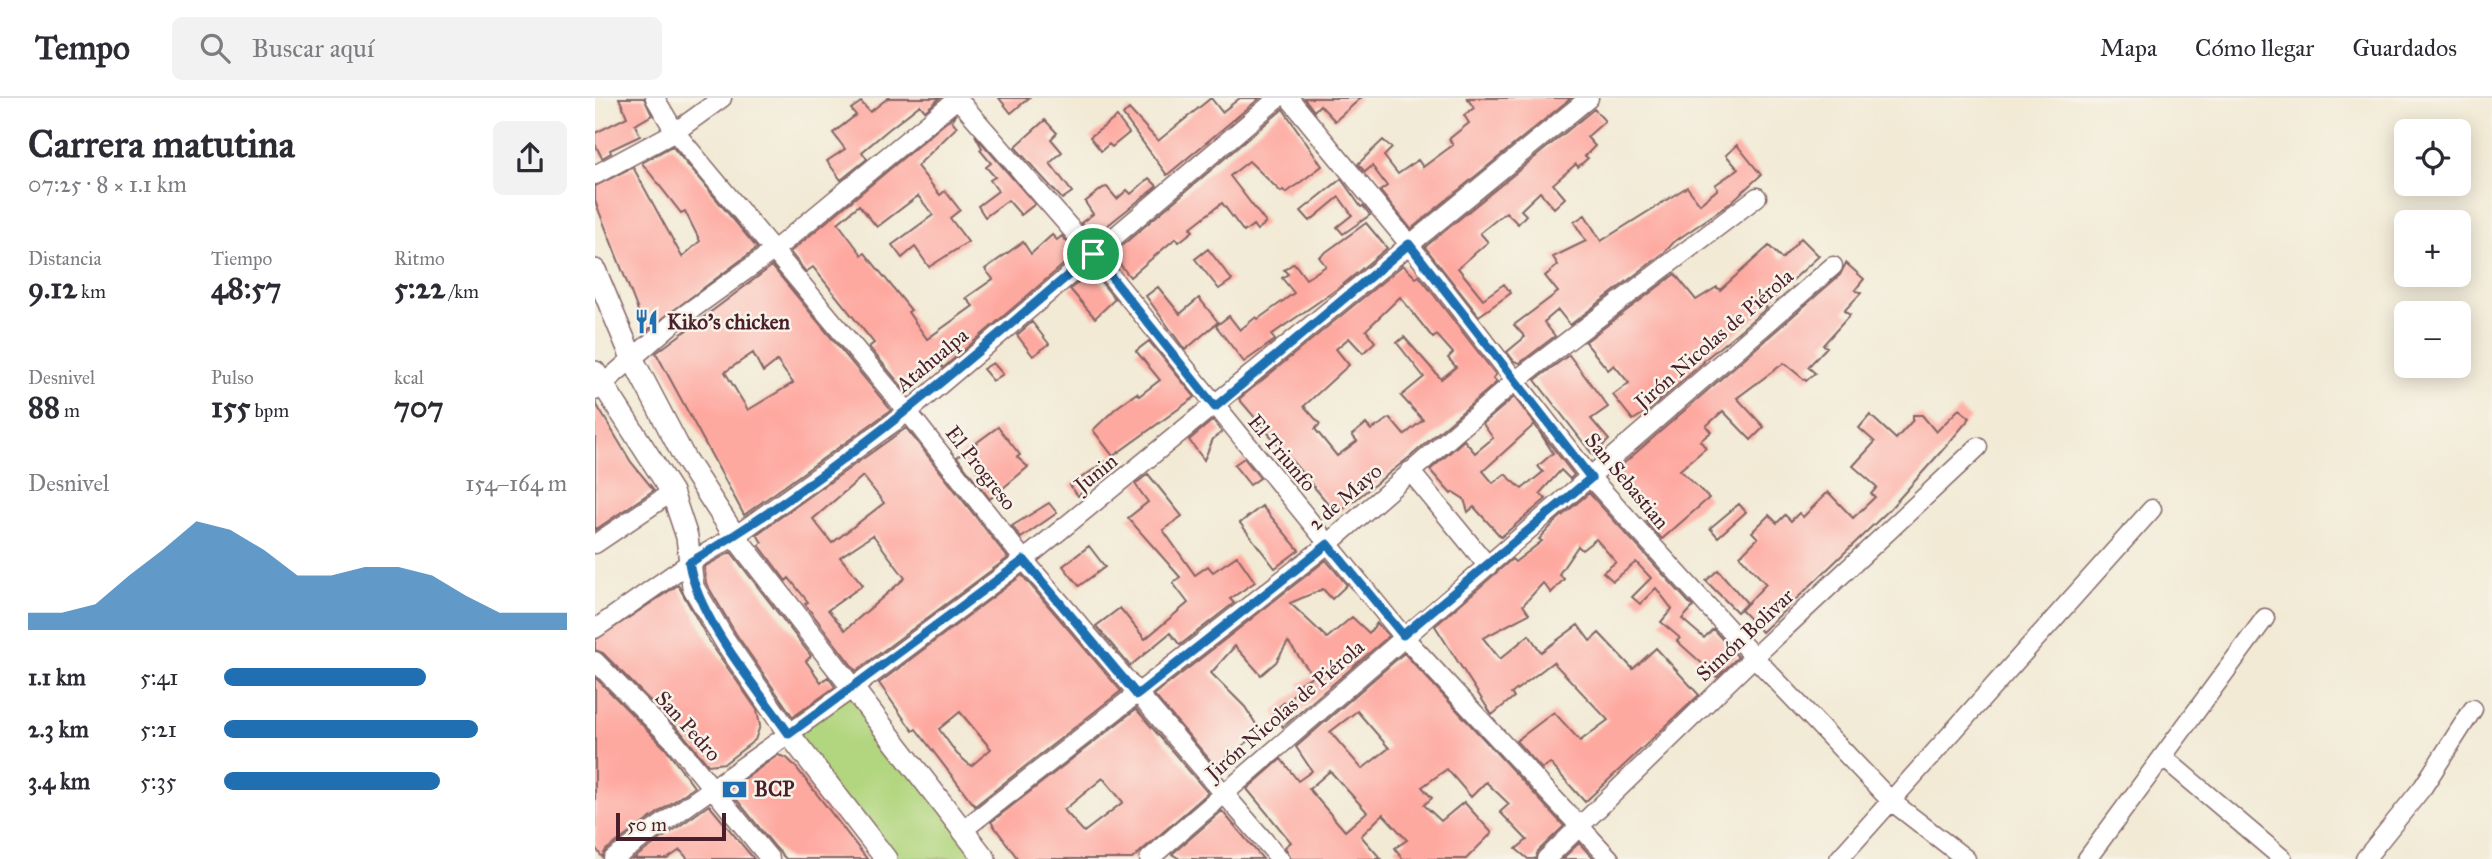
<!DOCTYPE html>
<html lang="es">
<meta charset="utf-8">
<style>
:root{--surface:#fff;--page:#f2f2f3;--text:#2b2b33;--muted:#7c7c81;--line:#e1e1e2;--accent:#1f6fb2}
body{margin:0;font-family:"IM FELL Great Primer",serif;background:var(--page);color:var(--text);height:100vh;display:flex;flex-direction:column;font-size:26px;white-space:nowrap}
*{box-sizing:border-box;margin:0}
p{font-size:23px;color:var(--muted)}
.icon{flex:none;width:38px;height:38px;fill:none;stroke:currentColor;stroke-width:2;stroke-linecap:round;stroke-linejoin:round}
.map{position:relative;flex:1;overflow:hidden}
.side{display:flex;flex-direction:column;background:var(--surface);width:595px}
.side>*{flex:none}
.controls{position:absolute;left:1799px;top:21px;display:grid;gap:14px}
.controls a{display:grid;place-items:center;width:77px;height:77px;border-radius:10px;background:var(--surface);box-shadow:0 4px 18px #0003;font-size:35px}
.scale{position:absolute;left:21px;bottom:18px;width:110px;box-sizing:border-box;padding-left:7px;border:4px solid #4a1f2b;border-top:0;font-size:19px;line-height:24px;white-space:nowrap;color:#4a1f2b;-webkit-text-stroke:5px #f7f3e8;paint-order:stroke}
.pin{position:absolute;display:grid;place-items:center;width:60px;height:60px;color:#fff;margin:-30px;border:4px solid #fff;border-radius:50%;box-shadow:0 2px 7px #0007}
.round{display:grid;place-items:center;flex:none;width:74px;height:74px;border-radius:10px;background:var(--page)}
.summary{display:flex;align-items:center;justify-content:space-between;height:119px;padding:0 28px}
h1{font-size:38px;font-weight:700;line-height:52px}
.stats{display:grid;grid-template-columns:repeat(3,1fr);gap:10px;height:119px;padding:7px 28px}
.stats div{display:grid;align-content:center}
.stats b{font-size:30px;font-weight:700}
.stats small{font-size:19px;font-weight:400}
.stats p{font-size:19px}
.chart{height:196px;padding:14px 28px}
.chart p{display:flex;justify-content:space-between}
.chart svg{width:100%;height:126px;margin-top:7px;fill:var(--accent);opacity:.7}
ul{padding:0 28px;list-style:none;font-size:23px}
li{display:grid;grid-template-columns:112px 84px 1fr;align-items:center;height:52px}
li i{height:18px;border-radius:9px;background:var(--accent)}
header{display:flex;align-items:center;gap:42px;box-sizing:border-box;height:98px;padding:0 35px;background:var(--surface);border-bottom:2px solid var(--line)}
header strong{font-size:33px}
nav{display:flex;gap:38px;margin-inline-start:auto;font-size:24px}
.search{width:490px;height:63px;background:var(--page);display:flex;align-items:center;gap:18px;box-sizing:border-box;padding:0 24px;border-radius:10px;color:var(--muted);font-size:26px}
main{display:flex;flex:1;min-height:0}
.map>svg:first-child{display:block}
.green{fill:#b2d67f;stroke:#7e7a55;stroke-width:2}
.building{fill:#fea9a0;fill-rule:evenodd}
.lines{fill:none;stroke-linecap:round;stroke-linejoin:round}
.minor-casing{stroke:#856666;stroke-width:21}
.major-casing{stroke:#856666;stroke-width:24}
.minor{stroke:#fff;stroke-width:18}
.major{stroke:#fff;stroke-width:21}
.route-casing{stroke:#fff;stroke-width:14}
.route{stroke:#1f6fb2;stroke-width:9}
.labels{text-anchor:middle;stroke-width:5;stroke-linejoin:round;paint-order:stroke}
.poi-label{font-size:21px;font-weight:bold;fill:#4a1f2b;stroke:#f7f3e8;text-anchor:start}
.street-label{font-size:21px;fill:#4a1f2b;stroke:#f7f3e8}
</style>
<header>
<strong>Tempo</strong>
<div class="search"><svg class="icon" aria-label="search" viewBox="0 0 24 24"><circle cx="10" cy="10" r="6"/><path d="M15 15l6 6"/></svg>Buscar aquí</div>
<nav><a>Mapa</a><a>Cómo llegar</a><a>Guardados</a></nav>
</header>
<main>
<section class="side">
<div class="summary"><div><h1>Carrera matutina</h1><p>07:25 · 8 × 1.1 km</p></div><a class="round"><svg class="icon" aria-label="share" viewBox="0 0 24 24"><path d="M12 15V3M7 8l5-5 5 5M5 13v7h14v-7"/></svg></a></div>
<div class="stats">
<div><p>Distancia</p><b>9.12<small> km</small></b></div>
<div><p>Tiempo</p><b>48:57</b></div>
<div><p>Ritmo</p><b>5:22<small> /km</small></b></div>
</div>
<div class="stats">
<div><p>Desnivel</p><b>88<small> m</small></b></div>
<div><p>Pulso</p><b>155<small> bpm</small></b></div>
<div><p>kcal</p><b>707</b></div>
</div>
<div class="chart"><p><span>Desnivel</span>154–164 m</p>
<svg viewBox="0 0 160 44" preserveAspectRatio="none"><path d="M0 44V38L10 38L20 35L30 25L40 16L50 6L60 9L70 16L80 25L90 25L100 22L110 22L120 25L130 32L140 38L150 38L160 38V44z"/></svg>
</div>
<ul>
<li><b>1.1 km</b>5:41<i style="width:59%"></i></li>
<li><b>2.3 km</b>5:21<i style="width:74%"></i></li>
<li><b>3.4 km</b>5:35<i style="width:63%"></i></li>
</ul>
</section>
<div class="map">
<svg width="1897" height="761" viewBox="0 0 1897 761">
<rect width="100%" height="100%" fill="#f7f3e8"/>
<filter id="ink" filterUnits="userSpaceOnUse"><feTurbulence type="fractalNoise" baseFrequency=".0143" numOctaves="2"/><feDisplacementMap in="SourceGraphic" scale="14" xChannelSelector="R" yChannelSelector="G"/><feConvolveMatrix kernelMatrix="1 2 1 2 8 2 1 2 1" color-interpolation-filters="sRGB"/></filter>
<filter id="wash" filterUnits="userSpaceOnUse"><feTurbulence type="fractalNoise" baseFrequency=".00686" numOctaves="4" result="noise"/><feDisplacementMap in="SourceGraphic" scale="28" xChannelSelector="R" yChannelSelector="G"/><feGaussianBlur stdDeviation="1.57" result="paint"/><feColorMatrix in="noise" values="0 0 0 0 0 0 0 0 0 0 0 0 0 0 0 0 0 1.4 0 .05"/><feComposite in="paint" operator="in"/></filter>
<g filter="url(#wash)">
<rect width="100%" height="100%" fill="#f2ead5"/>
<!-- green -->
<path class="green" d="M258,590l132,171h-99l-97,-125z"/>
<g id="blocks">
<!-- building -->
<path class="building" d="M24,0h25l8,17 -17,10 5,11 -30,14 1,3 -9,5 -7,-14v-11l32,-16z
M293,0h52l-15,13 -5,-6 -32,25 -26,22 5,7 -26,21 -14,-19 18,-12 -12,-16 23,-18 -5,-6 10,-7 9,10z
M404,0h30l-18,15z
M616,0l11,14 18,-14h20l-93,77 -44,-60 6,-6 29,32z
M709,0h57l-26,23 -15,-16 -6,6z
M872,0h104l-160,131 -31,-38 7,-5 -15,-20 -7,6 -7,-8 25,-24 9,8 -8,8 14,18 20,-14 5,7 30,-22 -4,-6 20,-16 -5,-8 10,-7z
M688,11l39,57 -36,27 -3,-3 -2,2 -32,-31 -19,15 36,47 -9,7 -4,-5 -9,7 -22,-29 -32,25 3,3 -14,11 -3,-4 -46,39 -18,-23z
M999,11l11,12 -18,16 8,9 -10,10 3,2 -10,9 -2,-3 -23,20 12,14 -11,10 -14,-16 -19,18 5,5 -8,9 -12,-12 -26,21 8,9 -30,26 25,31 21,-15 7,9 -32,23 -54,-69z
M361,16l-4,7 5,6 -40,39 23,29 5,-4 15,19 -10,8 18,24 -39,25 -14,-20 -13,11 -10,-13 41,-30 -15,-19 -41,31 -18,-22 -21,18 24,32 3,-2 46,57 -3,2 19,27 46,-33 -7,-8 27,-19 -8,-10 38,-27 8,12 21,-19 5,5 5,-4 15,17 -134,115 -7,-9 -33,29 -34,-41 5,-4 -61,-76 -7,5 -16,-20z
M522,19l12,16 -17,14 -3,-3 -8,7 -11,-14z
M450,22l12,13 -6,6 11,13 -12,11 22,29 -10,7 -47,-52z
M380,37l60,69 -14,11 -13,-15 -23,17 -7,-11 20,-15 -8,-11 5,-3 -9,-10 5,-4 -11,-13 2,-2z
M1142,47l24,30 -32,29 -55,38 -9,10 -95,73 -12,-15 -14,12 11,14 -35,27 -6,-2 -7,-9 18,-15 -11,-12 44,-33 -13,-16 13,-11 -5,-8 33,-16 -12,-19 11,-7 16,26 86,-54 13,17 18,-15 -3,-4 23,-16 -12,-14z
M77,48l85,102 -111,83 -51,-130v-15l38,-19 49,90 18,-16 -15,-30 -4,2 -39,-50z
M554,80l8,8 -64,51 -12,-14 12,-9 -8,-12 18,-14 4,-1 10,12 10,-9 4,4z
M746,81l20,28 2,-1 7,9 -27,19 -6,-7 15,-12 -13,-18 -29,24 -9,-10z
M771,125l21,25 -47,39 -69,48 4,5 -31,22 -28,-36 13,-10 11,14 16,-13 2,2 36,-26 -12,-15 6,-4 -4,-4 10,-7 12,16 20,-13 -7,-9z
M1206,140l18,18 -46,42 -8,8 2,2 -64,53 1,1 -55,48 -16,10 -20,-25 16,-12 -15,-18 -6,5 -23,-28 90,-68 21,26 21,-13 3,3 49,-44 13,13z
M613,151l24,31 -13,9 -24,-30z
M1251,165l18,16 -9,11 6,3 -17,18 6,4 -27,30 4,2 -19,20 7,6 -9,8 -22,-18 -47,35 27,29 -13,13 -28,-29 -17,15 5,6 -11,9 6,7 -26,22 29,28 -47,41 -16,-18 4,-4 -35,-41v-5l225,-196z
M808,167l13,13 3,-2 77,99 -3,3 4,4 -86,74 -74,58 -98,-115zM805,199l33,41 4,-3 16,18 -5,5 8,9 -15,12 -37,-42 -7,6 27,34 -23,19 22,24 -19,15 -14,-17 -19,12 -5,-6 -14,11 5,6 -20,15 -22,-27 5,-5 -16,-18 45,-41 -13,-16 13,-11 14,15 12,-11 -9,-12z
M177,168l119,144 -147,105 -88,-162zM158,255l10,19 14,-11 16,22 -45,27 -23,-38z
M497,173l23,28 -20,19 -25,-29z
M563,189l22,27 19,-16 19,24 -33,28 -39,-54z
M437,224l17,22 -16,12 -16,-21z
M554,243l46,56 -82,59 -20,-26 23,-22 21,-15 2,3 21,-16 -24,-29z
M974,257l39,52 -17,12 18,21 -16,15 -58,-75z
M398,265l10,11 -10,7 -10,-12z
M919,299l21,27 -52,47 10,12 12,-9 17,15 21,-17 -5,-6 15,-13 -18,-28 39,50 -4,4 -9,-9 -21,23 6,6 -45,38 -27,-30 -6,5 -4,-13 -11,-7 -2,2 -21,-24 34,-30 11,13 18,-15 -10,-14z
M0,304l36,60 23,28 -59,40z
M1364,311l11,9 -23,27 -58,65 -127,122 -21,-22 25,-26 -26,-28 18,-18 -6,-6 17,-17 8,8 8,-8 6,6 8,-8 4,4 25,-25 25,26 22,-21 -4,-3 6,-7 -24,-21 22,-24 -16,-14 11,-13 26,24 17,-19v-5h9l14,17z
M618,322l9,12 -9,7 -9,21 -15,-20z
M403,329l22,28 -3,2 11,10 -38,32 -33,-42z
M311,330l102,130 -152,113 -51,-67 3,-2 -19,-24 -3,3 -27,-36 3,-2 -5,-9zM268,378l21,27 -52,40 -19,-24zM278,437l32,43 -60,52 -17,-20 35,-25 -23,-28z
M518,359l3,3 -38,36 -8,-11z
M649,360l16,20 -10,7 -16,-20z
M553,376l34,42 -19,14 32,45 13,-9 5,6 24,-16 18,26 -25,17 4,4 -54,42 -10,-12 -40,33 -34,-40 24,-18 25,31 43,-36 -15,-20 7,-6 -52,-59 20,-16 -13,-18z
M994,395l104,114 -11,12 22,19 9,-9 25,28 -21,20 -40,-36 3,-3 -19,-16 11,-13 -16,-21 -16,16 -8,-7 19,-19 -15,-16 -23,19 -10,-9 13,-10 -20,-23 -14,11 -4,-4 -19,28 5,5 -13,14 -8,-10 -20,22 6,9 -46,24 17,21 29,-24 12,17 37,-27 12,16 9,-8 34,36 23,-21 43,47 -114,107 -35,-39 -8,6 -26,-28 38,-29 26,29 28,-21 -55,-58 -42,32 3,3 -22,18 -57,-89 77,-67 3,3 27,-21 -3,-2 18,-19z
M454,405l8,10 -36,25 -9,-12z
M1144,406l7,8 -28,25 -8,-9z
M667,408l37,44 -24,18 -35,-45z
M494,448l16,21 -26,19 -16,-20z
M136,454l80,104 -5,5 15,21 7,-5 7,10 -42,30 -57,-83 -30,-51 -2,-16z
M731,462l21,25 -15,14 -9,-10 -33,14 37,35 25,-21 17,16 8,-10 12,13 -106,91 -10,-15 28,-24 -3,-4 15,-8 -25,-34 -12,20 -15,13 -26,-29 -24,27 34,34 16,25 -46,34 -61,-71z
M1123,472l29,33 -10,9 -31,-31z
M427,477l99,116 -146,115 -59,-77 -3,2 -9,-12 -25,-36zM365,614l31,37 -20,17 -14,-12 -18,-25z
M83,487l31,56 48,69 3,16 -5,14 -30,23 -17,2 -27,-33 -78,-79 -8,-3v-10z
M809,555l160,173 -26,25 -3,8h-7l-12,-10 11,-9 -27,-28 9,-8 -23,-22 -15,15 -24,-28 -25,18 10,11 -8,7 17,16 23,-19 28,31 -26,26h-63l-8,-11 12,-8 -24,-26 -22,22 20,23h-90l-6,-12 6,-5 -44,-53 34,-30 17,22 14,-10 -16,-24zM762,613l32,37 -27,21 -32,-37zM735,673l37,41 -22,19 -36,-42z
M0,579l70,71 29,39 -88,63 -4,7 -7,-10z
M541,611l72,84 -76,66h-114l-27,-37zM508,680l20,24 -39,30 -20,-22z
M183,657l9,3 8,8 72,93h-81l-12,-13 -45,-56z
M114,707l45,54h-66l-8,-9 -13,9h-34z
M627,713l41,48h-83l-8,-5z
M984,745l15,16h-32z"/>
</g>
</g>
<g filter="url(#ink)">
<use href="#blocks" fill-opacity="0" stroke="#856666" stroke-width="2"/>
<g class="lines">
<defs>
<path id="minor" d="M60,0l20,34 233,280 116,148 256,299
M362,0l136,156 310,382 207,223
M694,0l120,146 182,234 163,179 137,144 75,58
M0,77l80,-43 47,-34
M0,293l78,-68 100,-72 185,-153
M815,373l78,95
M0,446l77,-52
M0,531l94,-66 46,-27 173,-124 370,-314
M0,563l78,79 97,119
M1569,660l119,101
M368,732l365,-286 187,-163 242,-184
M18,761l240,-171 171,-128 565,-462
M554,761l684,-593
M951,761l208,-202 224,-210
M1244,761l313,-350
M1492,761l178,-241
M1770,761l58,-72 50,-78"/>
<path id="major" d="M0,172l37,88 53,101 50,77 250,323
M0,274l77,120 15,45 6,50 32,54 64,93 97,125"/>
</defs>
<!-- minor casing -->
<use href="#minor" class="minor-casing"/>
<!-- major casing -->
<use href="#major" class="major-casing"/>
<!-- minor -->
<use href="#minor" class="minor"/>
<!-- major -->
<use href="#major" class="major"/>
</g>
</g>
<g class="lines" filter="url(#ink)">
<defs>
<path id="route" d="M814,146l182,234 -188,157 -75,-91 -191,151 -113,-135 -235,174c-34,-49 -90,-113 -100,-171 146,-86 275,-199 404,-309l122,153z"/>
</defs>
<!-- route casing -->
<use href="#route" class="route-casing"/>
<!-- route -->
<use href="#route" class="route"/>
</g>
<!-- icons -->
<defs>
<symbol id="restaurant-bare" viewBox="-9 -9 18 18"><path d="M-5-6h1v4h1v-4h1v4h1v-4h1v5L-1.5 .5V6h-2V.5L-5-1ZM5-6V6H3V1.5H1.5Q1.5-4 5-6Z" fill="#1f6fb2" stroke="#f7f3e8" stroke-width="2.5" paint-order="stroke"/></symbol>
<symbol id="bank-bare" viewBox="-9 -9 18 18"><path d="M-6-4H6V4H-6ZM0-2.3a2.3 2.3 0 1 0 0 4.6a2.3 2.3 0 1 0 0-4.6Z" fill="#1f6fb2" stroke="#f7f3e8" stroke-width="2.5" paint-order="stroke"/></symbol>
</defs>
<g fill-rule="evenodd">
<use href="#restaurant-bare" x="34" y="206" width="35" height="35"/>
<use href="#bank-bare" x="122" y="674" width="35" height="35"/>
</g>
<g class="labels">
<!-- poi labels -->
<g class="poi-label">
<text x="72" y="231">Kiko's chicken</text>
<text x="159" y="698">BCP</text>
</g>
<!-- street labels -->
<g class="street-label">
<text transform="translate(1119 241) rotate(-41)" y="7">Jirón Nicolas de Piérola</text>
<text transform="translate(337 262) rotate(-40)" y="7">Atahualpa</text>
<text transform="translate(687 355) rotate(50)" y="7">El Triunfo</text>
<text transform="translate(386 370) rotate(52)" y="7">El Progreso</text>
<text transform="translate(501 375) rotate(-39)" y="7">Junin</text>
<text transform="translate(1032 383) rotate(50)" y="7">San Sebastian</text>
<text transform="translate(750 399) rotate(-41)" y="7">2 de Mayo</text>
<text transform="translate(1150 537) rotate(-43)" y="7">Simón Bolivar</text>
<text transform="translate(690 612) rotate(-41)" y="7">Jirón Nicolas de Piérola</text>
<text transform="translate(93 628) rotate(48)" y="7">San Pedro</text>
</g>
</g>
</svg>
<div class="controls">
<a><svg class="icon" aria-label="locate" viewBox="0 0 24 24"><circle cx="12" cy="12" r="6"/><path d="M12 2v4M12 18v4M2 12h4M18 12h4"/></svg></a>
<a>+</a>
<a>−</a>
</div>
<div class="scale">50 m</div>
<div class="pin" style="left:498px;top:156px;background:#1e9e55"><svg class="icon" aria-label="arrive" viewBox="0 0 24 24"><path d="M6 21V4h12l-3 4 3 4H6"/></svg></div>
</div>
</main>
